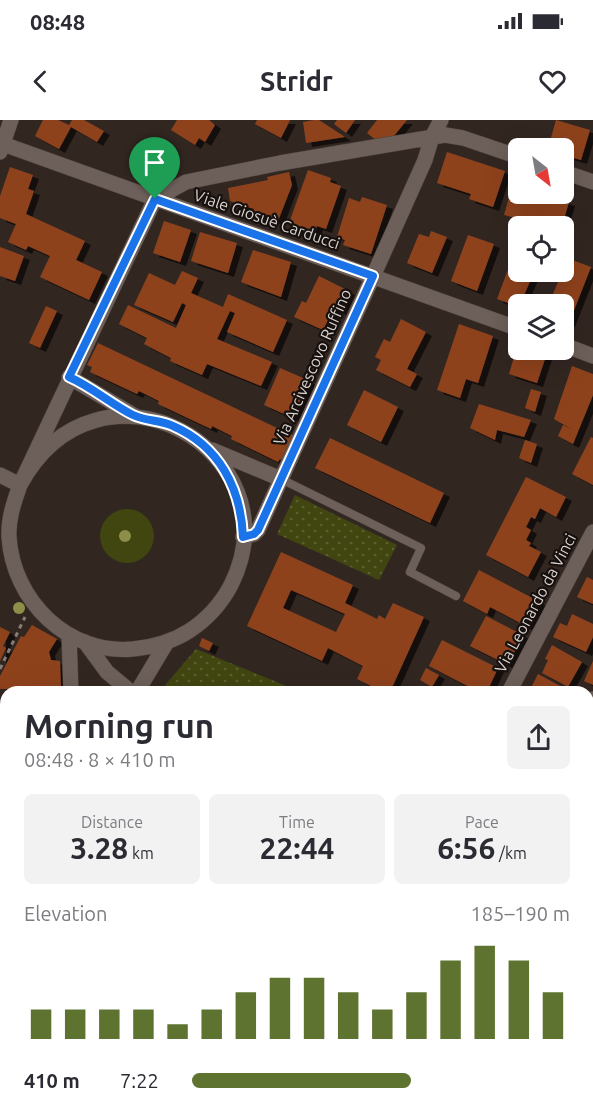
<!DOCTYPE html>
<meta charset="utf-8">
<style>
:root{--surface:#fff;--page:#f2f2f3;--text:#2b2b33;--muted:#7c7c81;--accent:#5f7331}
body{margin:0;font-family:Ubuntu,sans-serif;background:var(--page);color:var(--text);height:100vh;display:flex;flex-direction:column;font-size:22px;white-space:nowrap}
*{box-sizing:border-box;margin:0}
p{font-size:20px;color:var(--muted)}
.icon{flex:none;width:33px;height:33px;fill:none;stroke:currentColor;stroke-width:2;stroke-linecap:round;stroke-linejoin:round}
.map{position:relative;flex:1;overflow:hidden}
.panel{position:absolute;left:0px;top:566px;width:594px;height:430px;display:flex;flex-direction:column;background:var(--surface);border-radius:18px 18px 0 0;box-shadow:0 6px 24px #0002}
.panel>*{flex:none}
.needle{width:39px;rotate:149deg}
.buttons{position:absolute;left:508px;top:18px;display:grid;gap:12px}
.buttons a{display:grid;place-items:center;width:66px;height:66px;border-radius:9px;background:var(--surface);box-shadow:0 6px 24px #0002;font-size:30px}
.pin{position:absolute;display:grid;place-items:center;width:51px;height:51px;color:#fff;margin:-62px -26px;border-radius:50% 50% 50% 0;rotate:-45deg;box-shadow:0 0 6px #0007}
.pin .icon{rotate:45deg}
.round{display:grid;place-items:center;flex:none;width:63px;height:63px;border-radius:9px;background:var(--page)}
.summary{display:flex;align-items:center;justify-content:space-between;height:102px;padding:0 24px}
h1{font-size:33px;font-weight:700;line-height:45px}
.figures{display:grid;grid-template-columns:repeat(3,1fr);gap:9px;height:102px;padding:6px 24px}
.figures div{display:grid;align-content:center;border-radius:9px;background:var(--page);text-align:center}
.figures b{font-size:30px;font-weight:700}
.figures small{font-size:16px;font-weight:400}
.figures p{font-size:16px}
.chart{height:168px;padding:12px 24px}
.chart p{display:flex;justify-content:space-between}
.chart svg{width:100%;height:108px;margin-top:6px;stroke:var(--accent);stroke-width:6}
ul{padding:0 24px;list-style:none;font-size:20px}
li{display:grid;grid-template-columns:96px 72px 1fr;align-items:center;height:45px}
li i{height:15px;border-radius:8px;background:var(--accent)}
.status{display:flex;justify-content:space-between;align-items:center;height:42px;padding:0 30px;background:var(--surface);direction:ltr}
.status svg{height:16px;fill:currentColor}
header{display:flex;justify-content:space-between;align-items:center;height:78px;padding:0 24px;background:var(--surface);font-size:27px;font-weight:700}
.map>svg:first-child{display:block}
.green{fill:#414510}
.park{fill:url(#park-dots)}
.building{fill:#8e431f;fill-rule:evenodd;filter:url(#shadow)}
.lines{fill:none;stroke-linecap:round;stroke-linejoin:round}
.lane-casing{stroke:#4c413d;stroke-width:9}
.street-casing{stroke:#4c413d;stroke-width:16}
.secondary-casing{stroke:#4c413d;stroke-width:16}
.path{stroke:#867c78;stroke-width:3;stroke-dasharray:4.5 4.5;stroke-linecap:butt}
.lane{stroke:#6d5f59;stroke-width:8}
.street{stroke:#6d5f59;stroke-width:15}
.secondary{stroke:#6d5f59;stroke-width:15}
.tree{fill:#8d8e4a}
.route-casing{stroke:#fff;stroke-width:12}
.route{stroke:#1a73e8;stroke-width:8}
.labels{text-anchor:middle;stroke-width:4.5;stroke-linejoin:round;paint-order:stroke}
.street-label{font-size:16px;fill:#d9d1cd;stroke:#16100e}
</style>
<div class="status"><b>08:48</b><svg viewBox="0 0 49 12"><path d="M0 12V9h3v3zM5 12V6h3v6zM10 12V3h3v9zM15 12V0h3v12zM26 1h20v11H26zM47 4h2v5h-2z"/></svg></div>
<header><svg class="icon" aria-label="back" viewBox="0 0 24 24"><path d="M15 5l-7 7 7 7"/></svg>Stridr<svg class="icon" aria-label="heart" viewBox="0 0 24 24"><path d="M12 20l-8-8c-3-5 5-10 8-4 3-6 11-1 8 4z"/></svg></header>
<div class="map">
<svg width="593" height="995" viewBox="0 0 593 995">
<defs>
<pattern id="park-dots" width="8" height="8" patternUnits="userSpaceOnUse" patternTransform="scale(1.5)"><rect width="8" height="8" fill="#414510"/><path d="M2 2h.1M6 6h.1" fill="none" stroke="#5c5f32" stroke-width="1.8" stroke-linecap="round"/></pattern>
<filter id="shadow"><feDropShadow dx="6" dy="4" stdDeviation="0" flood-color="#0009"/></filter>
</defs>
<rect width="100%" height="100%" fill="#322621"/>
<!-- green -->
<path class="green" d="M100 416a27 27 0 1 1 54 0a27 27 0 1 1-54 0Z"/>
<!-- park -->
<path class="park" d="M295,375l102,50 -18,35 -102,-46z
M196,529l103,42h-136l3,-7z"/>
<!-- building -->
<path class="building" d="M43,0h15l11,5 3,-5h12l20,11 -7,11 -26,-15 -12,22 -24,-13z
M177,0h32l6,5 -10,17 -6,-4 -4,7 -24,-15z
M257,0h33l-9,18 -26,-14z
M314,0h5l26,17 -39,6 -3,-21z
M337,0h18l-9,13 -12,-9z
M377,0h30l-14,17 -17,3 -9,-7z
M556,0l34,10 -9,30 -17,-5v-7h-16z
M447,32l58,19 -12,36 -24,-8 2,-5 -34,-11z
M10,47l23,8 -5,14 6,2 -8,23 59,27 -9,19 26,12 -13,28 -49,-23 10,-21 -22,-10 -2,4 -18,-8 8,-18 -16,-6v-22z
M308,50l23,8 -1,4 11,4 -15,43 -9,-3 -2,5 -26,-8z
M289,52l3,13 -14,36 -26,-8 2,-4 -24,-8 -2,-13 40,-8 -1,-3z
M512,67l7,1v6h19l31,8 -7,24h-17l-41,-11z
M362,77l25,8 -16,49 -28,-9 2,-5 -8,-3 12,-39 11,4z
M164,101l27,9 -11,32 -27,-9z
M431,111l16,6 -15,36 -25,-10 12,-29 10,3z
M200,112l37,11 -9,30 -37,-12z
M468,115l26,9 -17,47 -26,-10z
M519,120v32h15l-15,35 -22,-8z
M0,127l24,9 -9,25 -15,-5z
M253,130l38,12 -10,35 -40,-15z
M567,138l24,9 -22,56 -5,-2v-17h-15l13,-32h2z
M182,151l16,7 -7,15 32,14 5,-13 59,26 -14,32 -46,-20 8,-19 -5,-2 -13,28 55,23 -11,24 -54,-22 -5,11 -32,-14 1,-3 -27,-14 3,-6 -28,-14 9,-19 48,23 10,-23 -4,-2 -9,19 -39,-17 15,-32 26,12z
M319,156l30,15 -9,20 -6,-3 -11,22 -29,-13 8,-16 4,2z
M46,186l11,5 -17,37 -11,-5z
M401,199l25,13 -19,37 10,5 -7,13 -34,-17 5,-10 -6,-3 9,-18 6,3z
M459,204l34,12 -15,47 -12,-4 -6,19 -23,-8z
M98,223l196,93 -11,25 -3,-2 -2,3 -47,-23 1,-3 -20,-10 -1,3 -53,-25 1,-3 -20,-10 -2,3 -47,-22 2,-5 -5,-2z
M523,230l23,6 -9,27 -28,-9 5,-17 5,2z
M572,246l21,8v21l-20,49 -15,-8 5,-11 10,5 -19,-11z
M280,248l30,13 -17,37 -29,-13z
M531,269l10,3 -6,20 -10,-4z
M364,270l34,17 -17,35 -34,-17z
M479,284l52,16 -7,17 -27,-7 -2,10 -25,-12z
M591,317l2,1v47l-21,-11z
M330,318l114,55 -14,30 -115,-55z
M525,320l12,4 -6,19 -12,-5z
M526,357l40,20 -10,20 -16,-9 -5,11 -4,-2 -5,10 5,3 -5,10 5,3 -2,3 12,6 -13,25 -42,-22z
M281,432l72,33 -8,18 32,16 2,-4 6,4 8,-16 31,14 -34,75h-7l-26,-13 6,-13 -35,-18 -6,13 -75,-35zM291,470l54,24 -9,18 -53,-24z
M479,450l61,32 -14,24 -36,-19 -3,7 -24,-13z
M587,457l6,3v24l-16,-7z
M572,494l21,10v13l-7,15 -33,-15 7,-14 7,3z
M486,496l37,19 -15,30 -38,-19z
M32,505l25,14 -8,13 2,8 9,1 1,28h-61v-13l21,-40 3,1z
M0,507l10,5 -7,14 3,2 -6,13z
M202,518l11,5 -4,8 -10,-5z
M442,520l56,28 -11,24h-8l-50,-26z
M552,525l30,17 -14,25 -26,-14 6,-13 -3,-1z
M593,541v24l-9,-4z
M426,548l13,7 -7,12 -12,-7z
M538,554l26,14 -1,4h-34z
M0,606l6,1v19l-6,-1z
M588,626l5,2v30l-5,-3z
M593,681v51l-5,-3 3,-8 -3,-1v-30z
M593,762v33l-5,-2v-16z
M0,829l6,1v43l-6,-2z
M588,840l5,2v53l-4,20z
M588,925l5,2v35l-2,7h-3z
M6,978v12h11l2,4 -19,1v-16z
M56,990h30v5h-31z
M179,990h25l4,5h-38z
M249,990h96l4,5h-112z
M475,990h30l-3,5h-26l-3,-2z"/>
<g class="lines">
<defs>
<path id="lane" d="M281,359l140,69 -11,24 46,24
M590,921l3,-9
M588,980l5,1"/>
<path id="street" d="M3,24l516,185
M564,52l29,10
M155,79l31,-17 94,-19 165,-28 18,3 56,19
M564,225l29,11
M69,257l66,39
M212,330l69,29
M0,355l20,10
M20,365c79,-146 278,-34 211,100 -10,19 -25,35 -42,46 -17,11 -36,16 -56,18 -65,6 -120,-48 -124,-112 -1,-18 5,-35 11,-52l135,-286
M243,417l11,-3 4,-4 121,-267 46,-103 7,-23 9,-17
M69,515l2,57
M85,522l22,30 24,20
M137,572l30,-50
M509,572l84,-160
M588,588l5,-9
M0,591h6
M588,818l5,1
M0,879l6,2
M0,933l6,18
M21,990l3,5
M350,990l4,5
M49,995v-5"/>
<path id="secondary" d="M0,32l11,-32"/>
</defs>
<!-- lane casing -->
<use href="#lane" class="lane-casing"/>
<!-- street casing -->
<use href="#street" class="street-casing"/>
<!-- secondary casing -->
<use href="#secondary" class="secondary-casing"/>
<!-- path -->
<path class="path" d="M0,549l25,-52
M441,990l3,5
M223,995l6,-5
M392,995l4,-5"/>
<!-- lane -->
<use href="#lane" class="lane"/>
<!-- street -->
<use href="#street" class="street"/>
<!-- secondary -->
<use href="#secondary" class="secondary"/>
</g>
<!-- trees -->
<g class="tree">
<circle cx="125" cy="416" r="6"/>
<circle cx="19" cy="488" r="6"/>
</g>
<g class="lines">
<defs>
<path id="route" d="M155,79l218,77 -115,254 -4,4 -11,3c-2,-49 -24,-91 -70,-111 -12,-6 -28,-5 -40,-11 -22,-11 -41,-28 -64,-38z"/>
</defs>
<!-- route casing -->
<use href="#route" class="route-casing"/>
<!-- route -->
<use href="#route" class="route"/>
</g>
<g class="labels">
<!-- street labels -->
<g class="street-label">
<text transform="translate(267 99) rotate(19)" y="6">Viale Giosuè Carducci</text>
<text transform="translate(312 247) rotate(-66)" y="6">Via Arcivescovo Ruffino</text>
<text transform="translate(535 483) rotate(-62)" y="6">Via Leonardo da Vinci</text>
</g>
</g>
</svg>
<div class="buttons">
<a><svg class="needle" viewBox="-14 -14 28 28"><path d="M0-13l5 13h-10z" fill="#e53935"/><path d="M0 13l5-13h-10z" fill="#7c7c81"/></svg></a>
<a><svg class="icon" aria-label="locate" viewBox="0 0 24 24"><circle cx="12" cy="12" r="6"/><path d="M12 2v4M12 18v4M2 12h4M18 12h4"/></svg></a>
<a><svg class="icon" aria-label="layers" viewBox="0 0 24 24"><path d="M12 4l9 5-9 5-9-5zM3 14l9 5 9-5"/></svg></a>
</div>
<div class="pin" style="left:155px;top:79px;background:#1e9e55"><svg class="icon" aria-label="arrive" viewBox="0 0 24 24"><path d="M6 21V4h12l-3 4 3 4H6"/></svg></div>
<section class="panel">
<div class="summary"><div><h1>Morning run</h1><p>08:48 · 8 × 410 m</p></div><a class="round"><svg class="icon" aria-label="share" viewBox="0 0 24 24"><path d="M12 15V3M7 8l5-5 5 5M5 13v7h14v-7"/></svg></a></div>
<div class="figures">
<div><p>Distance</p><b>3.28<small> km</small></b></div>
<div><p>Time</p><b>22:44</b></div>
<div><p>Pace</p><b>6:56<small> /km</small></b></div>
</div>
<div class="chart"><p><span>Elevation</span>185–190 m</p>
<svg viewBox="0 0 160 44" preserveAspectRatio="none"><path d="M5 44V32M15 44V32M25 44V32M35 44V32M45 44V38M55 44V32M65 44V25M75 44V19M85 44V19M95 44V25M105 44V32M115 44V25M125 44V12M135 44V6M145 44V12M155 44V25"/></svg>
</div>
<ul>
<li><b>410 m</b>7:22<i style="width:58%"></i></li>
</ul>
</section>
</div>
